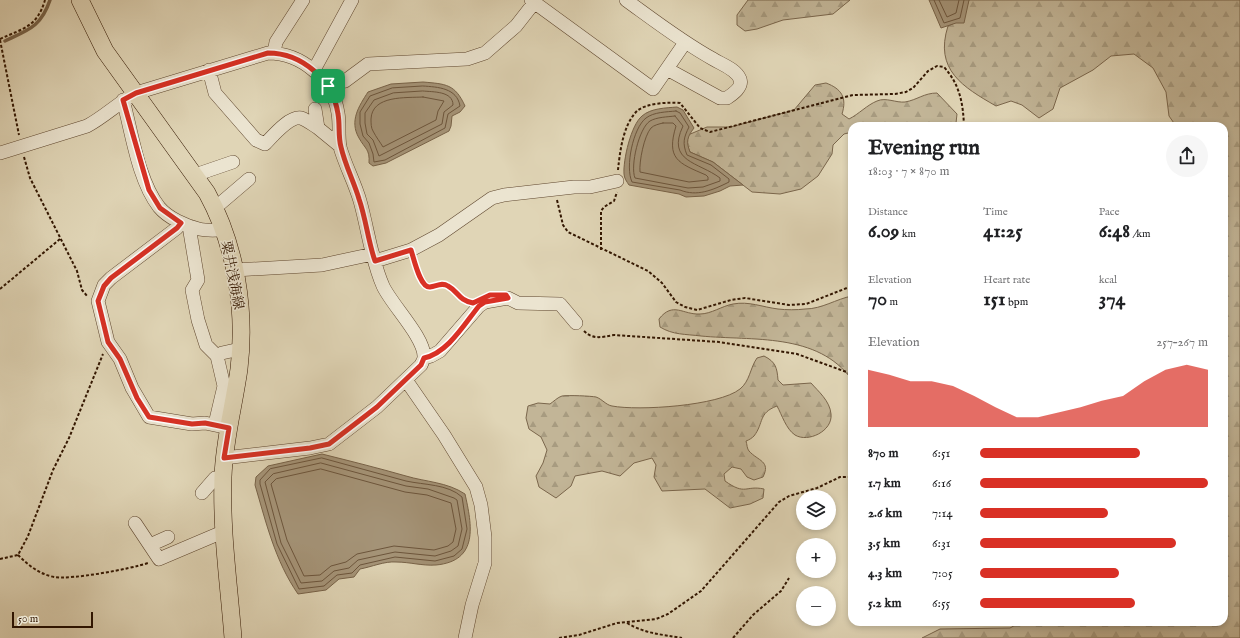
<!DOCTYPE html>
<meta charset="utf-8">
<style>
:root{--surface:#fff;--page:#f6f6f6;--text:#202124;--muted:#757577;--accent:#d93025}
body{margin:0;font-family:"IM FELL English","Noto Serif JP",serif;background:var(--page);color:var(--text);height:100vh;display:flex;flex-direction:column;font-size:15px;white-space:nowrap}
*{box-sizing:border-box;margin:0}
p{font-size:13px;color:var(--muted)}
.icon{flex:none;width:22px;height:22px;fill:none;stroke:currentColor;stroke-width:2;stroke-linecap:round;stroke-linejoin:round}
.map{position:relative;flex:1;overflow:hidden}
.details{position:absolute;left:848px;top:122px;width:380px;height:504px;display:flex;flex-direction:column;background:var(--surface);border-radius:12px;box-shadow:0 2px 6px #0003}
.details>*{flex:none}
.buttons{position:absolute;left:796px;top:490px;display:grid;gap:8px}
.buttons a{display:grid;place-items:center;width:40px;height:40px;border-radius:50%;background:var(--surface);box-shadow:0 2px 6px #0003;font-size:20px}
.scale{position:absolute;left:12px;bottom:10px;width:81px;box-sizing:border-box;padding-left:4px;border:2px solid #321601;border-top:0;font-size:11px;line-height:14px;white-space:nowrap;color:#321601;-webkit-text-stroke:3px #ebe4d0;paint-order:stroke}
.pin{position:absolute;display:grid;place-items:center;width:34px;height:34px;color:#fff;margin:-17px;border-radius:8px;box-shadow:0 2px 6px #0006}
.round{display:grid;place-items:center;flex:none;width:42px;height:42px;border-radius:21px;background:var(--page)}
.head{display:flex;align-items:center;justify-content:space-between;height:68px;padding:0 20px}
h1{font-size:22px;font-weight:700;line-height:30px}
.metrics{display:grid;grid-template-columns:repeat(3,1fr);gap:6px;height:68px;padding:4px 20px}
.metrics div{display:grid;align-content:center}
.metrics b{font-size:20px;font-weight:700}
.metrics small{font-size:11px;font-weight:400}
.metrics p{font-size:11px}
.chart{height:112px;padding:8px 20px}
.chart p{display:flex;justify-content:space-between}
.chart svg{width:100%;height:72px;margin-top:4px;fill:var(--accent);opacity:.7}
ul{padding:0 20px;list-style:none;font-size:13px}
li{display:grid;grid-template-columns:64px 48px 1fr;align-items:center;height:30px}
li i{height:10px;border-radius:5px;background:var(--accent)}
.map>svg:first-child{display:block}
.forest{fill:url(#forest-firs);stroke:#7a664c}
.water{fill:#a59478;stroke:#776248}
.lines{fill:none;stroke-linecap:round;stroke-linejoin:round}
.shore{stroke:#6c553c;stroke-width:1}
.stream{stroke:#776248;stroke-width:3.5}
.minor-casing{stroke:#5e462e;stroke-width:14}
.major-casing{stroke:#321601;stroke-width:18}
.path{stroke:#321601;stroke-width:2;stroke-dasharray:3 2;stroke-linecap:butt}
.minor{stroke:#ebe4d0;stroke-width:13}
.major{stroke:#e0d5b6;stroke-width:17}
.route-casing{stroke:#fff;stroke-width:8}
.route{stroke:#d93025;stroke-width:5}
.labels{text-anchor:middle;stroke-width:3;stroke-linejoin:round;paint-order:stroke}
.street-label{font-size:14px;fill:#321601;stroke:#ebe4d0}
</style>
<div class="map">
<svg width="1240" height="638" viewBox="0 0 1240 638">
<defs>
<pattern id="forest-firs" width="22" height="20" patternUnits="userSpaceOnUse"><rect width="22" height="20" fill="#c2b597"/><path d="M5 1l3.5 6h-7zM16 11l3.5 6h-7z" fill="#a79b80"/></pattern>
</defs>
<rect width="100%" height="100%" fill="#e0d5b6"/>
<filter id="stains"><feTurbulence type="fractalNoise" baseFrequency=".005" numOctaves="4"/><feColorMatrix values="0 0 0 0 .2 0 0 0 0 .09 0 0 0 0 .02 0 0 0 .5 -.17"/></filter>
<radialGradient id="worn" r=".72"><stop offset=".6" stop-color="#630" stop-opacity="0"/><stop offset="1" stop-color="#630" stop-opacity=".3"/></radialGradient>
<!-- forest -->
<path class="forest" d="M748,0h102l-17,14 -50,6 -26,9 -12,2 -8,-6v-10z
M969,0h271v638h-318l18,-9 70,-1 11,-6h203v-496h-48l-7,-10 -3,-24 -13,-24 -19,-14 -23,2 -18,14 -33,18 -7,21 -14,9 -17,-13 -11,-4 -15,5c-33,-19 -62,-36 -48,-80 11,-4 18,-15 21,-26z
M826,83c16,6 21,15 16,31l7,5c10,-5 18,-14 28,-18 9,-4 19,2 28,1 12,-2 19,-9 32,-9l20,21 -1,9 -5,3h-99v6l-8,2 -11,11 -1,9 -14,22 -17,13 -21,5 -28,-2 -39,-30 -23,-10 -3,-8 1,-9 19,-8h24l63,-17 21,-25z
M852,296v84c-34,-48 -100,-39 -151,-44 -16,-2 -28,-1 -41,-9l-1,-8c14,-18 24,-4 41,-5 11,0 22,-8 33,-10 16,-3 29,3 45,5 8,1 19,1 27,0 17,0 31,-10 47,-13z
M764,356c12,6 13,12 14,24l5,5 28,-2c7,8 19,18 20,31 2,17 -23,29 -36,21 -9,-6 -13,-20 -18,-29 -19,7 -13,17 -23,30 -2,2 -5,4 -8,5 1,3 1,8 3,10 9,10 22,10 14,26l-9,3 -7,-3 -6,-8 -9,-2 -8,7 1,7c21,15 20,4 39,8l-1,9 -13,6 -20,4 -25,-19 -43,2 -8,-14 2,-12 -4,-7 -18,5 -14,13 -18,-5 -27,5 -4,10 -15,12 -17,-11 -3,-11 7,-13 4,-13 -6,-13 -12,-8 -3,-11 2,-12 10,-3 12,1c3,-2 8,-7 12,-8 6,-1 29,0 34,1 6,2 10,8 16,9 26,5 107,0 128,-17 10,-8 10,-21 17,-31z"/>
<!-- water -->
<path class="water" d="M929,0h40l-5,23h-8l-15,5z
M423,82c23,2 32,2 42,24l-5,6 -8,4 -1,10 -2,5 -63,32 -13,3 -4,-3c1,-14 -4,-14 -10,-25 -10,-17 0,-32 9,-46l23,-8z
M677,107l6,3 11,18c-7,9 -8,14 -4,24l23,10 30,23 -13,1 -10,5 -16,5 -18,1 -7,-3 -50,-9c-2,-3 -5,-7 -5,-11 -1,-14 7,-49 18,-58 9,-8 24,-8 35,-9z
M322,454c28,7 56,14 84,22 20,6 41,6 59,18 7,31 14,67 -29,71 -14,1 -26,-3 -40,-3 -11,-1 -25,5 -36,7l-6,8 -15,2 -13,11 -28,4c-23,-33 -32,-72 -43,-109l1,-8 12,-11z"/>
<g class="lines">
<!-- shore -->
<path class="shore" d="M934,0l10,23 16,-5 4,-18
M939,0l8,17 9,-4 3,-13
M423,86c15,1 34,2 37,20l-12,8 -3,14 -60,32 -11,2 -1,-8 -4,-11 -6,-7 -3,-12v-12l10,-16 22,-8z
M423,91c10,1 30,0 30,14l-9,7 -2,12 -63,32 -6,-16 -6,-6 -2,-11v-10l9,-13 19,-7z
M423,97l21,4 -6,10 -2,9 -53,27c-3,-5 -7,-10 -10,-16 -2,-3 -2,-8 -2,-12 1,-24 35,-21 52,-22z
M676,111l4,2 9,14c-5,10 -7,16 -2,28l24,10 18,14v3c-16,8 -32,15 -49,8l-48,-8c-7,-15 1,-54 14,-64 8,-6 20,-6 30,-7z
M675,116l8,10c-17,36 16,36 37,52v3l-17,6 -15,1 -53,-10c-5,-12 4,-50 15,-57 7,-4 17,-4 25,-5z
M663,123h10l3,3c-10,33 2,37 30,49l2,2v3l-19,2 -49,-10c-1,-10 4,-36 11,-44 3,-3 8,-4 12,-5z
M322,458c28,8 56,15 84,23 18,4 42,3 56,16l5,32 -5,20 -8,7 -19,5 -40,-4 -35,8 -8,8 -15,2 -13,11 -25,3 -22,-45 -17,-60v-4l10,-11z
M321,463l85,23 22,3 26,9 3,2 5,29 -4,17 -7,5 -16,5 -40,-4 -37,8 -9,8 -15,3 -12,10 -21,2 -20,-40 -16,-61 8,-8z
M321,469l84,23 22,3 24,8 5,26 -3,13 -5,4 -14,4 -40,-4 -37,8 -11,8 -15,4 -11,9 -16,1 -17,-36 -16,-56 5,-5z"/>
<!-- stream -->
<path class="stream" d="M5,41c23,-11 36,-14 45,-41"/>
<defs>
<path id="minor" d="M531,0l122,89 31,-45
M626,0c29,21 56,42 87,59 8,5 23,10 27,20 3,8 -7,15 -13,19h-7l-53,-29
M274,53l2,-11 27,-42
M209,70l6,23 41,47 9,4c7,-7 24,-28 36,-26 6,2 12,7 17,10
M314,70l38,-70
M328,86l17,-5 23,-17 99,-5 18,-6 31,-27 18,-23
M123,100c9,33 15,80 36,107 9,11 27,19 40,22 8,2 17,1 24,1
M315,109l3,19 22,18
M0,153l87,-27c17,-9 31,-23 49,-33l132,-40c34,0 65,27 70,60 2,11 0,23 2,34 5,18 15,36 20,54 8,28 11,58 23,85 8,18 42,52 41,71 0,2 -2,6 -3,8l-44,42 -48,37 -19,4 -86,10
M195,175l38,-13
M215,208l34,-29
M181,223l-4,5 -66,50 -7,7 -6,16 10,41 12,17 12,29 17,29 43,7 13,-1 24,5
M189,226l9,54 -6,10 6,30 8,25 11,11 7,30 -9,38
M375,261l36,-11 28,-15 53,-37 12,-3 70,-8h16l27,-6
M235,270l87,-5 51,-11
M217,356l5,-3 18,-4
M424,358l7,-2 9,-5 39,-45 6,-4 23,-4 10,5 42,1 16,19
M406,380l38,55 32,52 5,18 4,32v26l-13,42 -7,33
M202,493l13,-15h8
M135,523l24,36 66,-28
M150,545l18,-8"/>
<path id="major" d="M80,0l25,51 102,142c29,53 39,117 32,176 -5,36 -15,72 -16,108 -2,54 6,108 10,161"/>
</defs>
<!-- minor casing -->
<use href="#minor" class="minor-casing"/>
<!-- major casing -->
<use href="#major" class="major-casing"/>
<!-- path -->
<path class="path" d="M0,39c24,-11 37,-12 45,-39
M0,40l19,95
M24,157l6,21 47,93 5,19 6,7
M618,170c2,-19 5,-45 19,-59 9,-8 32,-9 43,-8l20,25 10,4 143,-37 42,-1 11,-2 7,-4 15,-17 9,-5 7,1c16,18 19,36 20,59
M557,200l6,25 5,7 80,39 14,12 14,19 9,5 12,3 34,-10 14,-2 44,7 17,-1 46,-18
M601,250v-39l3,-4 10,-6 3,-9
M415,261c2,7 3,15 7,21 7,10 18,-1 27,4 7,5 9,13 19,16
M0,289l60,-50
M584,331c9,9 18,6 30,4l105,7 78,12 55,20
M18,555c10,10 21,19 36,22 17,3 76,-8 94,-14
M0,559l18,-4 10,-19 25,-66 16,-32 34,-84
M627,623c19,11 33,11 55,15
M559,638l20,-3 38,-12 39,-4 12,-5 33,-23 78,-89 10,-6 28,-8 23,-11h12
M733,638l20,-23 28,-24 8,-13"/>
<!-- minor -->
<use href="#minor" class="minor"/>
<!-- major -->
<use href="#major" class="major"/>
</g>
<g class="lines">
<defs>
<path id="route" d="M268,53c34,0 65,27 70,61 2,10 0,23 3,33 4,18 13,35 18,52 7,20 9,42 16,62l36,-11c3,9 9,38 19,37 7,-1 12,-5 18,-1 11,6 10,14 25,17l17,-8h16l2,3 -23,4 -6,4c-14,17 -31,47 -55,52l-3,7 -44,42 -48,37 -19,4 -86,10 5,-30 -24,-5 -13,1 -43,-7 -12,-19 -17,-39 -12,-17 -10,-41 6,-15 7,-8 66,-50 4,-5 -21,-15 -11,-18 -26,-90 13,-7z"/>
</defs>
<!-- route casing -->
<use href="#route" class="route-casing"/>
<!-- route -->
<use href="#route" class="route"/>
</g>
<g class="labels">
<!-- street labels -->
<g class="street-label">
<text transform="translate(233 275) rotate(79)" y="5">粟井浅海線</text>
</g>
</g>
<rect width="100%" height="100%" filter="url(#stains)"/>
<rect width="100%" height="100%" fill="url(#worn)"/>
</svg>
<div class="buttons">
<a><svg class="icon" aria-label="layers" viewBox="0 0 24 24"><path d="M12 4l9 5-9 5-9-5zM3 14l9 5 9-5"/></svg></a>
<a>+</a>
<a>−</a>
</div>
<div class="scale">50 m</div>
<div class="pin" style="left:328px;top:86px;background:#1e9e55"><svg class="icon" aria-label="arrive" viewBox="0 0 24 24"><path d="M6 21V4h12l-3 4 3 4H6"/></svg></div>
<section class="details">
<div class="head"><div><h1>Evening run</h1><p>18:03 · 7 × 870 m</p></div><a class="round"><svg class="icon" aria-label="share" viewBox="0 0 24 24"><path d="M12 15V3M7 8l5-5 5 5M5 13v7h14v-7"/></svg></a></div>
<div class="metrics">
<div><p>Distance</p><b>6.09<small> km</small></b></div>
<div><p>Time</p><b>41:25</b></div>
<div><p>Pace</p><b>6:48<small> /km</small></b></div>
</div>
<div class="metrics">
<div><p>Elevation</p><b>70<small> m</small></b></div>
<div><p>Heart rate</p><b>151<small> bpm</small></b></div>
<div><p>kcal</p><b>374</b></div>
</div>
<div class="chart"><p><span>Elevation</span>257–267 m</p>
<svg viewBox="0 0 160 44" preserveAspectRatio="none"><path d="M0 44V9L10 12L20 16L30 16L40 19L50 25L60 32L70 38L80 38L90 35L100 32L110 28L120 25L130 16L140 9L150 6L160 9V44z"/></svg>
</div>
<ul>
<li><b>870 m</b>6:51<i style="width:70%"></i></li>
<li><b>1.7 km</b>6:16<i style="width:100%"></i></li>
<li><b>2.6 km</b>7:14<i style="width:56%"></i></li>
<li><b>3.5 km</b>6:31<i style="width:86%"></i></li>
<li><b>4.3 km</b>7:05<i style="width:61%"></i></li>
<li><b>5.2 km</b>6:55<i style="width:68%"></i></li>
</ul>
</section>
</div>
